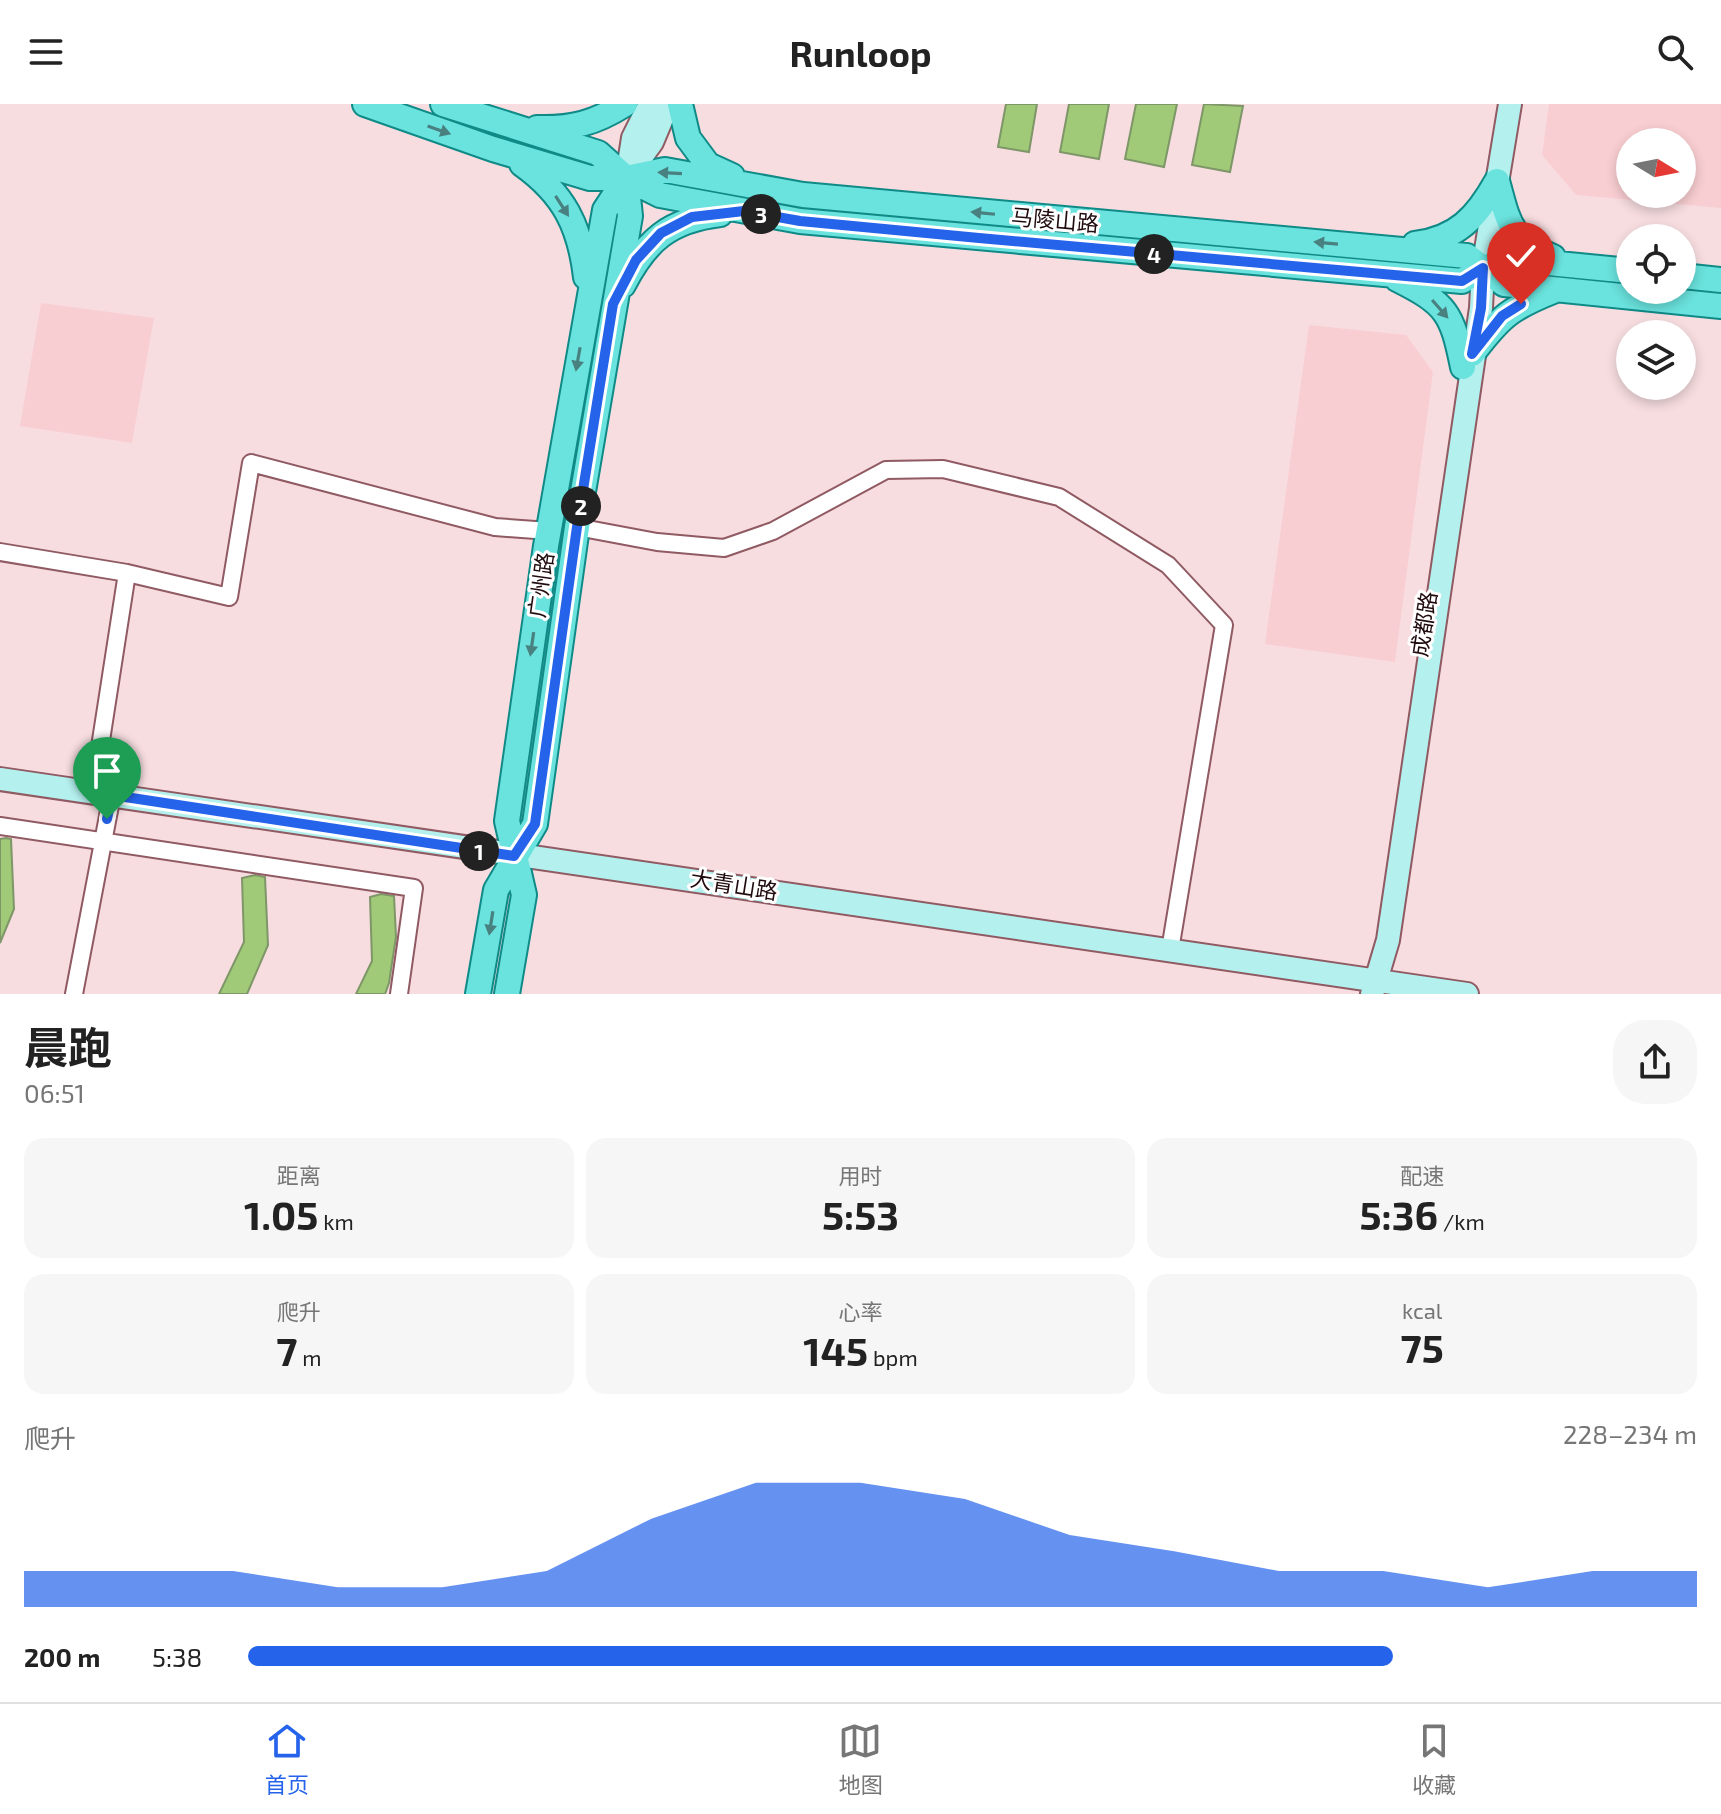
<!DOCTYPE html>
<html lang="zh">
<meta charset="utf-8">
<style>
:root{--surface:#fff;--page:#f6f6f6;--text:#222;--muted:#767676;--line:#e0e0e0;--accent:#2563eb}
body{margin:0;font-family:"Exo 2","Noto Sans SC",sans-serif;background:var(--page);color:var(--text);height:100vh;display:flex;flex-direction:column;font-size:30px;white-space:nowrap}
*{box-sizing:border-box;margin:0}
p{font-size:26px;color:var(--muted)}
.icon{flex:none;width:44px;height:44px;fill:none;stroke:currentColor;stroke-width:2;stroke-linecap:round;stroke-linejoin:round}
.map{position:relative;height:890px;overflow:hidden}
.panel{display:flex;flex-direction:column;background:var(--surface);flex:1}
.panel>*{flex:none}
.needle{width:52px;rotate:100deg}
.buttons{position:absolute;left:1616px;top:24px;display:grid;gap:16px}
.buttons a{display:grid;place-items:center;width:80px;height:80px;border-radius:50%;background:var(--surface);box-shadow:0 4px 12px #0003;font-size:40px}
.pin{position:absolute;display:grid;place-items:center;width:68px;height:68px;color:#fff;margin:-82px -34px;border-radius:50% 50% 50% 0;rotate:-45deg;box-shadow:0 0 8px #0007}
.pin .icon{rotate:45deg}
.km{position:absolute;width:40px;height:40px;margin:-20px;border-radius:50%;background:#222;color:#fff;font-size:22px;line-height:40px;text-align:center}
.round{display:grid;place-items:center;flex:none;width:84px;height:84px;border-radius:32px;background:var(--page)}
.overview{display:flex;align-items:center;justify-content:space-between;height:136px;padding:0 24px}
h1{font-size:44px;font-weight:700;line-height:60px}
.stats{display:grid;grid-template-columns:repeat(3,1fr);gap:12px;height:136px;padding:8px 24px}
.stats div{display:grid;align-content:center;border-radius:20px;background:var(--page);text-align:center}
.stats b{font-size:40px;font-weight:700}
.stats small{font-size:22px;font-weight:400}
.stats p{font-size:22px}
.chart{height:224px;padding:16px 24px}
.chart p{display:flex;justify-content:space-between}
.chart svg{width:100%;height:144px;margin-top:8px;fill:var(--accent);opacity:.7}
ul{padding:0 24px;list-style:none;font-size:26px}
li{display:grid;grid-template-columns:128px 96px 1fr;align-items:center;height:60px}
li i{height:20px;border-radius:10px;background:var(--accent)}
header{display:flex;justify-content:space-between;align-items:center;height:104px;padding:0 24px;background:var(--surface);font-size:36px;font-weight:700}
.tabs{display:flex;justify-content:space-around;align-items:center;height:112px;border-top:2px solid var(--line);background:var(--surface);font-size:22px;color:var(--muted)}
.tabs a{display:grid;justify-items:center;gap:4px}
.tabs .selected{color:var(--accent)}
.map>svg:first-child{display:block}
.built{fill:#f9ced2;fill-rule:evenodd}
.building{fill:#a0ca77;stroke:#7e9668;stroke-width:2}
.lines{fill:none;stroke-linecap:round;stroke-linejoin:round}
.street-casing{stroke:#905a62;stroke-width:20}
.secondary-casing{stroke:#905a62;stroke-width:26}
.primary-casing{stroke:#0f8a87;stroke-width:28}
.street{stroke:#fff;stroke-width:16}
.secondary{stroke:#b4f0ee;stroke-width:22}
.primary{stroke:#6ae2dd;stroke-width:24}
.oneway{fill:#498180}
.route-casing{stroke:#fff;stroke-width:16}
.route{stroke:#2563eb;stroke-width:10}
.labels{text-anchor:middle;stroke-width:6;stroke-linejoin:round;paint-order:stroke}
.street-label{font-size:22px;fill:#200b0f;stroke:#fff}
</style>
<header><svg class="icon" aria-label="menu" viewBox="0 0 24 24"><path d="M4 6h16M4 12h16M4 18h16"/></svg>Runloop<svg class="icon" aria-label="search" viewBox="0 0 24 24"><circle cx="10" cy="10" r="6"/><path d="M15 15l6 6"/></svg></header>
<div class="map">
<svg width="1721" height="890" viewBox="0 0 1721 890">
<rect width="100%" height="100%" fill="#f7dde0"/>
<!-- built -->
<path class="built" d="M1549,0h172v104l-145,-13 -34,-40zM1630,38h52v52h-52z
M41,199l113,15 -22,125 -112,-17z
M1309,221l97,10 27,37 -38,290 -130,-18z"/>
<!-- building -->
<path class="building" d="M1006,0h31l-8,48 -31,-5z
M1069,0h40l-10,55 -39,-7z
M1136,0h41l-13,63 -39,-8z
M1204,0l39,2 -13,66 -38,-7z
M6,734l5,1 3,70 -14,34v-104z
M255,771l10,2 3,68 -21,49h-28l25,-52 -2,-64z
M381,790l13,2 2,41 -7,46 -4,11h-29l16,-33 -2,-64z"/>
<g class="lines">
<defs>
<path id="street" d="M577,423l80,15 67,6 49,-17 113,-61 57,-1 116,28 109,68 56,60 -54,325
M0,448l127,21 102,24 22,-134 244,64 54,4
M93,688l34,-219
M0,722l414,62 -15,106
M74,890l38,-199"/>
<path id="secondary" d="M628,66l5,-32 17,-34
M626,74l26,-36 16,-38
M0,675l1467,215
M1372,890l16,-54 93,-632 2,-40 27,-164"/>
<path id="primary" d="M365,0l128,45 97,29h36l39,-8 138,25 664,61 37,28 217,22
M443,0l155,49 28,25 34,17 140,26 662,60 21,-13 25,-9 122,12
M680,0l8,34 20,27 24,11
M537,24c35,1 58,-5 88,-24
M522,60c42,30 58,62 64,113
M1497,77c12,43 12,57 56,76
M1415,140c42,-5 62,-27 82,-63
M1682,172l39,4
M1397,175c50,25 55,34 66,88
M623,181c23,-45 47,-65 97,-71
M1472,250c28,-37 38,-46 81,-63
M478,890l18,-104 39,-66 42,-297 53,-311 -4,-38
M507,890l17,-99 -17,-74 39,-275 59,-336 21,-32"/>
</defs>
<!-- street casing -->
<use href="#street" class="street-casing"/>
<!-- secondary casing -->
<use href="#secondary" class="secondary-casing"/>
<!-- primary casing -->
<use href="#primary" class="primary-casing"/>
<!-- street -->
<use href="#street" class="street"/>
<!-- secondary -->
<use href="#secondary" class="secondary"/>
<!-- primary -->
<use href="#primary" class="primary"/>
</g>
<!-- one-way arrows -->
<defs><path id="oneway-solid" d="M-6-.8H1V-3.2L6.5 0L1 3.2V.8H-6Z" transform="scale(2)"/></defs>
<g class="oneway">
<use href="#oneway-solid" transform="translate(439 26) rotate(19)"/>
<use href="#oneway-solid" transform="translate(670 69) rotate(-177)"/>
<use href="#oneway-solid" transform="translate(562 102) rotate(57)"/>
<use href="#oneway-solid" transform="translate(983 109) rotate(-174)"/>
<use href="#oneway-solid" transform="translate(1326 139) rotate(-175)"/>
<use href="#oneway-solid" transform="translate(1440 205) rotate(49)"/>
<use href="#oneway-solid" transform="translate(578 255) rotate(100)"/>
<use href="#oneway-solid" transform="translate(532 540) rotate(98)"/>
<use href="#oneway-solid" transform="translate(491 819) rotate(99)"/>
</g>
<g class="lines">
<defs>
<path id="route" d="M107,715l5,-24 402,61 21,-32 42,-297 36,-223 23,-44 25,-27 31,-16 52,-6 56,10 179,17 483,43 21,-13 -2,40 -9,46 30,-38 19,-12"/>
</defs>
<!-- route casing -->
<use href="#route" class="route-casing"/>
<!-- route -->
<use href="#route" class="route"/>
</g>
<g class="labels">
<!-- street labels -->
<g class="street-label">
<text transform="translate(1055 116) rotate(5)" y="8">马陵山路</text>
<text transform="translate(541 481) rotate(-82)" y="8">广州路</text>
<text transform="translate(1424 520) rotate(-81)" y="8">成都路</text>
<text transform="translate(734 781) rotate(9)" y="8">大青山路</text>
</g>
</g>
</svg>
<div class="buttons">
<a><svg class="needle" viewBox="-14 -14 28 28"><path d="M0-13l5 13h-10z" fill="#e53935"/><path d="M0 13l5-13h-10z" fill="#767676"/></svg></a>
<a><svg class="icon" aria-label="locate" viewBox="0 0 24 24"><circle cx="12" cy="12" r="6"/><path d="M12 2v4M12 18v4M2 12h4M18 12h4"/></svg></a>
<a><svg class="icon" aria-label="layers" viewBox="0 0 24 24"><path d="M12 4l9 5-9 5-9-5zM3 14l9 5 9-5"/></svg></a>
</div>
<div class="pin" style="left:107px;top:715px;background:#1e9e55"><svg class="icon" aria-label="arrive" viewBox="0 0 24 24"><path d="M6 21V4h12l-3 4 3 4H6"/></svg></div>
<div class="pin" style="left:1521px;top:200px;background:#d93025"><svg class="icon" aria-label="check" viewBox="0 0 24 24"><path d="M5 12l5 5 9-10"/></svg></div>
<b class="km" style="left:479px;top:747px">1</b>
<b class="km" style="left:581px;top:402px">2</b>
<b class="km" style="left:761px;top:110px">3</b>
<b class="km" style="left:1154px;top:150px">4</b>
</div>
<section class="panel">
<div class="overview"><div><h1>晨跑</h1><p>06:51</p></div><a class="round"><svg class="icon" aria-label="share" viewBox="0 0 24 24"><path d="M12 15V3M7 8l5-5 5 5M5 13v7h14v-7"/></svg></a></div>
<div class="stats">
<div><p>距离</p><b>1.05<small> km</small></b></div>
<div><p>用时</p><b>5:53</b></div>
<div><p>配速</p><b>5:36<small> /km</small></b></div>
</div>
<div class="stats">
<div><p>爬升</p><b>7<small> m</small></b></div>
<div><p>心率</p><b>145<small> bpm</small></b></div>
<div><p>kcal</p><b>75</b></div>
</div>
<div class="chart"><p><span>爬升</span>228–234 m</p>
<svg viewBox="0 0 160 44" preserveAspectRatio="none"><path d="M0 44V33L10 33L20 33L30 38L40 38L50 33L60 17L70 6L80 6L90 11L100 22L110 27L120 33L130 33L140 38L150 33L160 33V44z"/></svg>
</div>
<ul>
<li><b>200 m</b>5:38<i style="width:79%"></i></li>
</ul>
</section>
<nav class="tabs">
<a class="selected"><svg class="icon" aria-label="home" viewBox="0 0 24 24"><path d="M3 11l9-7 9 7M6 9v11h12V9"/></svg>首页</a>
<a><svg class="icon" aria-label="map" viewBox="0 0 24 24"><path d="M3 6l6-2 6 2 6-2v14l-6 2-6-2-6 2zM9 4v14M15 6v14"/></svg>地图</a>
<a><svg class="icon" aria-label="saved" viewBox="0 0 24 24"><path d="M7 4h10v16l-5-4-5 4z"/></svg>收藏</a>
</nav>
